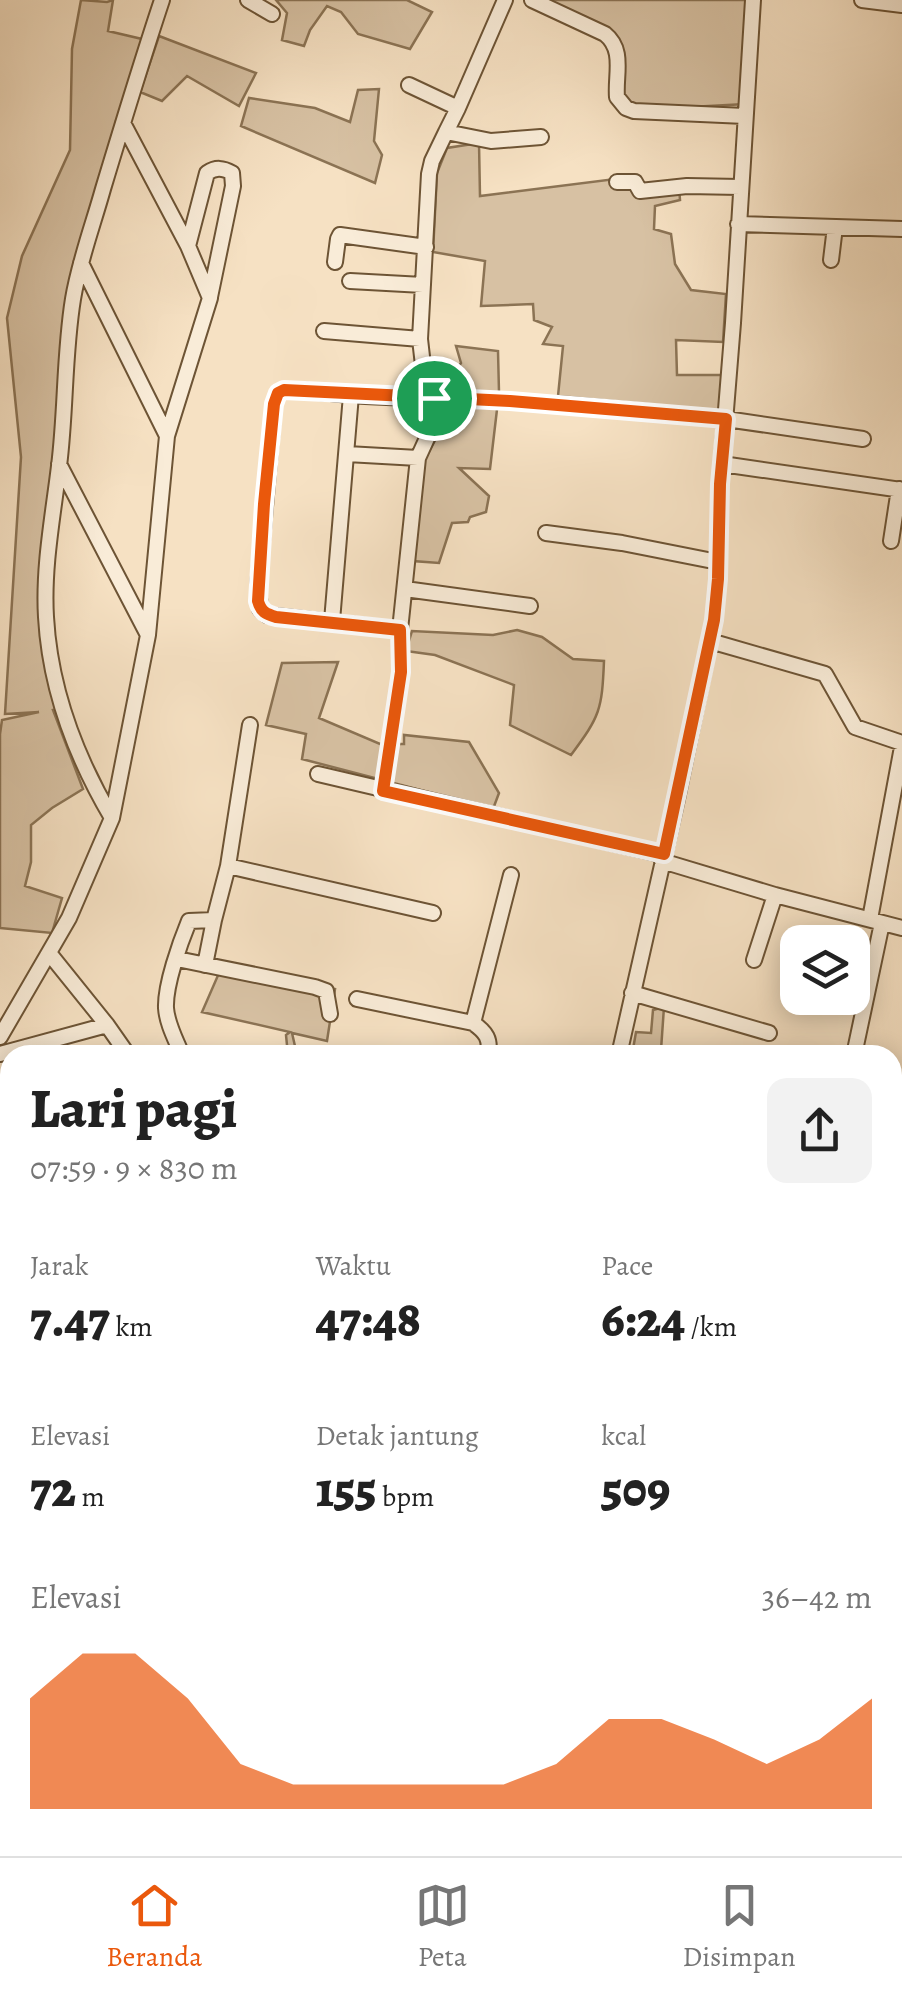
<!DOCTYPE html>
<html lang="id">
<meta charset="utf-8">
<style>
:root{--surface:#fff;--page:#f2f2f2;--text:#222;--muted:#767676;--line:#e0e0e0;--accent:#ea580c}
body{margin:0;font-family:Alegreya,serif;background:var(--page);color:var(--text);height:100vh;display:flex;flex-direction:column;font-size:38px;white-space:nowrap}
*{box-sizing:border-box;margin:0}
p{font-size:32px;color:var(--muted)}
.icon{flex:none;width:55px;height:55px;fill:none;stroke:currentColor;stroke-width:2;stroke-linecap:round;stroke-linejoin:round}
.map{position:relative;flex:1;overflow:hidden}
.drawer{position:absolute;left:0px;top:1045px;width:902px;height:812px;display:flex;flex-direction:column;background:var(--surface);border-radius:30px 30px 0 0;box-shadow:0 5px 25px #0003}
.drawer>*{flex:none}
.tools{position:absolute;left:780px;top:925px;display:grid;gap:20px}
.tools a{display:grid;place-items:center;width:90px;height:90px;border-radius:20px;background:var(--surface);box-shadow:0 5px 25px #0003;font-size:50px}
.pin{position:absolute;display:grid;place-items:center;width:85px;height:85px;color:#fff;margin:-42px;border:5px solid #fff;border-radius:50%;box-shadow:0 2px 10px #0007}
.round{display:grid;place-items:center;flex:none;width:105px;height:105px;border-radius:20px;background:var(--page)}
.head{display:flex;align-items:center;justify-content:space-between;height:170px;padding:0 30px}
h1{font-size:55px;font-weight:800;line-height:75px}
.metrics{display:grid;grid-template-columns:repeat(3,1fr);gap:15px;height:170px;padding:10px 30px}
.metrics div{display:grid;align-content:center}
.metrics b{font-size:50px;font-weight:800}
.metrics small{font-size:28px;font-weight:400}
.metrics p{font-size:28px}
.chart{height:280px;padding:20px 30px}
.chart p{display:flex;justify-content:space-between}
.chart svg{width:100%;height:180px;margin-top:10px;fill:var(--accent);opacity:.7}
.menu{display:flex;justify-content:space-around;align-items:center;height:140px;border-top:2px solid var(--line);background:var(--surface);font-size:28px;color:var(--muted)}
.menu a{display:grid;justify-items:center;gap:5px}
.menu .on{color:var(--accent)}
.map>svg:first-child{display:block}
.green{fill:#d7c1a3;stroke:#8b7354;stroke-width:2.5}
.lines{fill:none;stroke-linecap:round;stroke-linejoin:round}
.minor-casing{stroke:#6d5435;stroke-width:18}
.minor{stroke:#f9ecd8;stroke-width:14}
.route-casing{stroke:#fff;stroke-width:20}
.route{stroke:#ea580c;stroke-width:12}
</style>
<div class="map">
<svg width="902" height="1856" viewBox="0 0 902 1856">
<rect width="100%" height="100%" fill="#f6e1c3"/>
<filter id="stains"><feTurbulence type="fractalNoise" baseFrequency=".002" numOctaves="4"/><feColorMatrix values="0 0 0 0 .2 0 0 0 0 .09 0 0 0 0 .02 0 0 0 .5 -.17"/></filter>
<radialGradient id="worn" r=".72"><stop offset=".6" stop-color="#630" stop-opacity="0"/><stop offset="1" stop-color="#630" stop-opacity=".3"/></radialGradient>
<!-- green -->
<path class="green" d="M81,0l26,2 6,-2 -5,31 34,8 -73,287 -25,304 15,79 -6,1 30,79 -31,19 -21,17v37l-6,24 37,12 -10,35 -52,-5v-194l2,-14 37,-8 -34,2 16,-257 -14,-139 15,-62 48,-106 2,-101z
M276,0h131l25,12 -22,37 -52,-15 -17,-22 -14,-6 -17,24 -6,16 -22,-6 5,-27z
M541,0h213l-8,104 -112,6 -17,-15 -11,-64z
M159,36l97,37 -17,33 -52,-30 -25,25 -22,-9z
M379,89l-5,52 8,14 -7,28 -134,-57 8,-28 66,10 35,14 8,-32z
M479,143l1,53 151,-19 10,16 38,-6 1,13 -25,6 -1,23 17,5 4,30 16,26 35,4 -3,48 -47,-2 1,35h45l-1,36 -163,-15 5,-50 -20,-2 9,-17 -18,-7 -1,-16 -52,2 4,-45 -52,-9 4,-79 10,-25z
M456,346l42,5 1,41 -61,1 -1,-15c11,0 18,-6 24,-15z
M498,401l-8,68 -31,-1 30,28 -3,16 -16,5 -2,5 -16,1 -13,40 -26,-2 12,-102 14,-26 1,-26z
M517,630l25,7 31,22 31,2c-2,49 -4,55 -33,94l-61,-30 4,-40 -79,-30 -29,-4 6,-20 81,4z
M338,662l-19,56 61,26h24v-9l65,7 30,51 -6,16 -191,-50 4,-25 -40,-9 16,-62z
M219,973l116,16 -8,52 -35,-8 5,22h-9l-2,-20 4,-3 -88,-20z
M664,1007l-3,43 28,5h-57l4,-23 15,1 2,-23z"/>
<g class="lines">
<defs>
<path id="minor" d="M248,0l24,14
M532,0l73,34c20,16 10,41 12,63l9,11 8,3 111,5
M862,0l40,5
M409,85l49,23 47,-108
M458,108l-12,24 45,9 50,-4
M446,132l-14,29 -3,13 -9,165 5,44 9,15 2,15 -3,12 -15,33 -18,172 -133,-15 -7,-6 -2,-22 16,-183 4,-11 6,-3c21,-1 42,3 64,5 31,2 64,3 96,4l66,2 216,18 137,20
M617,182h18l5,9 47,-5 53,1
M738,224l164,5
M188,246l19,-73c9,-6 16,-5 25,0l1,13 -23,111
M831,260l4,-33
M335,262l3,-23 2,-4 86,12
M81,263l86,173
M350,281l73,4
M324,331l96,8
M347,454l71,4
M59,464l89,171
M722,464l180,26
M546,533l76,10 96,19
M891,541l8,-52
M405,589l125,17
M332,621l19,-226
M710,641l115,33 30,53 47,16
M318,774l346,81
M383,791l18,-119 -1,-42
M112,818c-36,-61 -62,-130 -66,-201 -3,-50 7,-101 13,-151 7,-55 5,-112 14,-167 6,-37 20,-74 30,-110 19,-63 38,-126 59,-189
M662,861l113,34 127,33
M228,866l205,47
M870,919l32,-172
M49,953l58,72
M177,959l138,28 11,4 4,23
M754,960l21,-65
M205,965l9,-45
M632,993l137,40
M357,999l116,24c13,9 18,16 15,32
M473,1023l38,-148
M0,1037l69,-119 43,-100 36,-183 19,-199 43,-138 -22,-52 -65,-123
M0,1054l107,-29 21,30
M182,1055c-6,-15 -15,-31 -16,-47 -1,-23 14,-65 23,-87l25,-1 14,-54 22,-141
M619,1055l58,-256 37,-179 4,-41 2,-95 13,-161 20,-323
M854,1055l28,-132
M0,1162l10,-3
M892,1226l10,1
M0,1271l10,-3
M892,1292h10
M0,1361l10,-3
M0,1436l10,36
M892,1589l10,4
M0,1604l10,-4
M0,1727l10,-5
M39,1848v8
M366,1848l10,8
M590,1848l9,2
M0,1856l10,-15
M133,1856l21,-8
M675,1856l1,-8"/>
</defs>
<!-- minor casing -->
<use href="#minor" class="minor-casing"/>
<!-- minor -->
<use href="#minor" class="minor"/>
</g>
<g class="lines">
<defs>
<path id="route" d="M284,390l226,11 216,18 -6,65 -2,95 -4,41 -50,234 -281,-63 18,-119 -1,-42 -124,-13c-10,-3 -15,-5 -18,-16l6,-97 10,-100 4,-11z"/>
</defs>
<!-- route casing -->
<use href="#route" class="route-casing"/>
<!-- route -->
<use href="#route" class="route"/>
</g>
<rect width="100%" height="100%" filter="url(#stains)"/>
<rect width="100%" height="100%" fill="url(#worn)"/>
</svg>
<div class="tools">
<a><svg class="icon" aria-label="layers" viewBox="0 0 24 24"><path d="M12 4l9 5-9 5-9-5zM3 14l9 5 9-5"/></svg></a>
</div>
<div class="pin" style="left:434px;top:398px;background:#1e9e55"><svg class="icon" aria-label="arrive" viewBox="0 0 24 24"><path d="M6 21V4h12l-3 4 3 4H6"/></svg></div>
<section class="drawer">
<div class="head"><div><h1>Lari pagi</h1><p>07:59 · 9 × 830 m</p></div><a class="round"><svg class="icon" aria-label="share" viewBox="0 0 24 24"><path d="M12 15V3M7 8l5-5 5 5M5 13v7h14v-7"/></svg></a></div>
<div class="metrics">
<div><p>Jarak</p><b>7.47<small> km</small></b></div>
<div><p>Waktu</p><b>47:48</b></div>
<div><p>Pace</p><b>6:24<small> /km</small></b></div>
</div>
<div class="metrics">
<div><p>Elevasi</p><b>72<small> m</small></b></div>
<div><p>Detak jantung</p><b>155<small> bpm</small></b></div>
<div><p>kcal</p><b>509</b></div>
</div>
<div class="chart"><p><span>Elevasi</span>36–42 m</p>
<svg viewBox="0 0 160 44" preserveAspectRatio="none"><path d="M0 44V17L10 6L20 6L30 17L40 33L50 38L60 38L70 38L80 38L90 38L100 33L110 22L120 22L130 27L140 33L150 27L160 17V44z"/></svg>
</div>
</section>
</div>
<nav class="menu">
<a class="on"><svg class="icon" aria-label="home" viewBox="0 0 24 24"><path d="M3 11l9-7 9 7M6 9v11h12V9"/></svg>Beranda</a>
<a><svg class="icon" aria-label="map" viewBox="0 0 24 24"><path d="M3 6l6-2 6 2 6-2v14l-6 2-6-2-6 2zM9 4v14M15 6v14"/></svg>Peta</a>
<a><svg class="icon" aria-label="saved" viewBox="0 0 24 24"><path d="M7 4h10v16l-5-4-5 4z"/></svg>Disimpan</a>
</nav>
